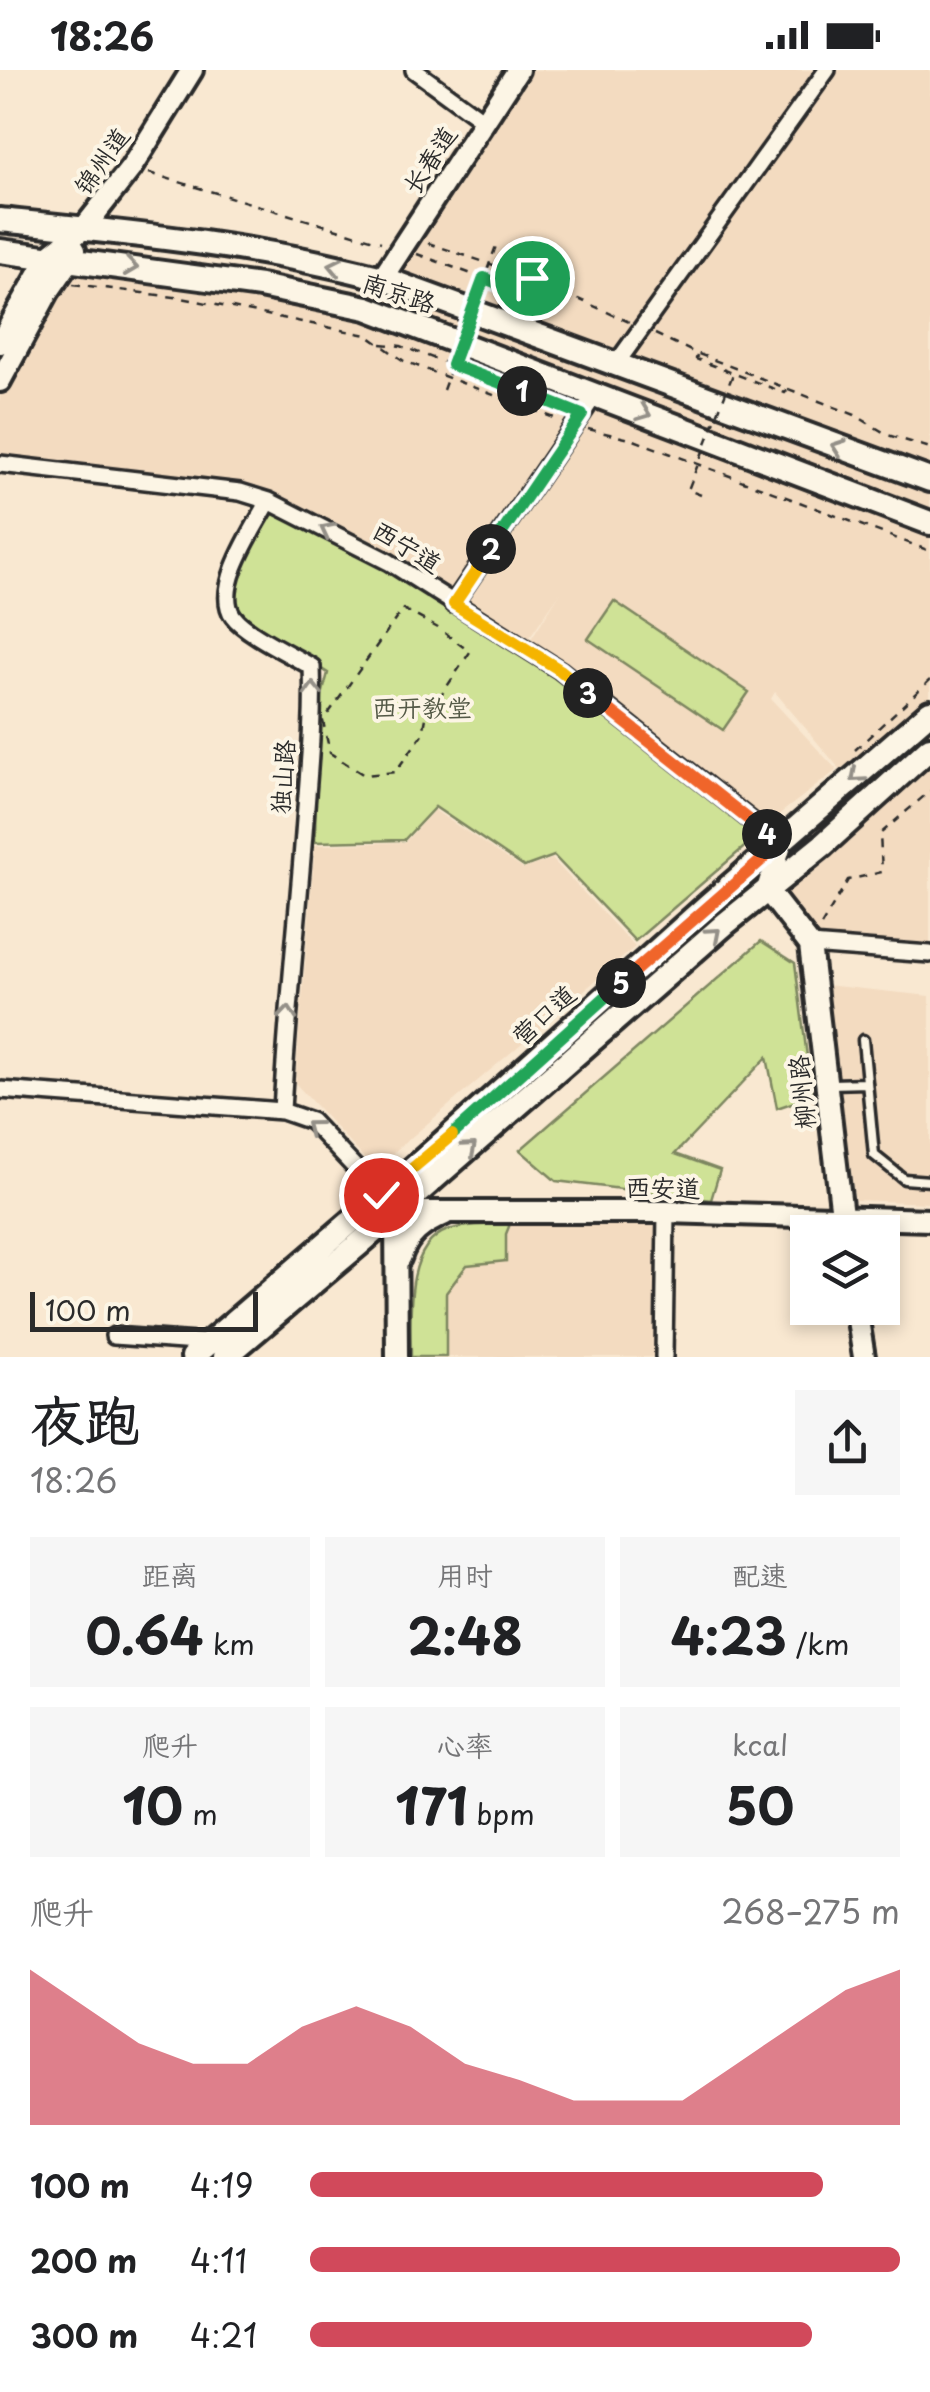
<!DOCTYPE html>
<html lang="zh">
<meta charset="utf-8">
<style>
:root{--surface:#fff;--page:#f6f6f6;--text:#202124;--muted:#757577;--accent:#d1495b}
body{margin:0;font-family:"Playpen Sans","LXGW WenKai TC",sans-serif;background:var(--page);color:var(--text);height:100vh;display:flex;flex-direction:column;font-size:38px;white-space:nowrap}
*{box-sizing:border-box;margin:0}
p{font-size:32px;color:var(--muted)}
.icon{flex:none;width:55px;height:55px;fill:none;stroke:currentColor;stroke-width:2;stroke-linecap:round;stroke-linejoin:round}
.map{position:relative;height:1287px;overflow:hidden}
.sheet{display:flex;flex-direction:column;background:var(--surface);flex:1}
.sheet>*{flex:none}
.tools{position:absolute;left:790px;top:1145px;display:grid;gap:20px}
.tools a{display:grid;place-items:center;width:110px;height:110px;border-radius:0px;background:var(--surface);box-shadow:0 5px 15px #0003;font-size:50px}
.scale{position:absolute;left:30px;bottom:25px;width:228px;box-sizing:border-box;padding-left:10px;border:5px solid #2b2b2b;border-top:0;font-size:28px;line-height:35px;white-space:nowrap;color:#2b2b2b;-webkit-text-stroke:8px #fcf5e5;paint-order:stroke}
.pin{position:absolute;display:grid;place-items:center;width:85px;height:85px;color:#fff;margin:-42px;border:5px solid #fff;border-radius:50%;box-shadow:0 2px 10px #0007}
.km{position:absolute;width:50px;height:50px;margin:-25px;border-radius:50%;background:#222;color:#fff;font-size:28px;line-height:50px;text-align:center}
.round{display:grid;place-items:center;flex:none;width:105px;height:105px;border-radius:0px;background:var(--page)}
.summary{display:flex;align-items:center;justify-content:space-between;height:170px;padding:0 30px}
h1{font-size:55px;font-weight:700;line-height:75px}
.stats{display:grid;grid-template-columns:repeat(3,1fr);gap:15px;height:170px;padding:10px 30px}
.stats div{display:grid;align-content:center;border-radius:0px;background:var(--page);text-align:center}
.stats b{font-size:50px;font-weight:700}
.stats small{font-size:28px;font-weight:400}
.stats p{font-size:28px}
.chart{height:280px;padding:20px 30px}
.chart p{display:flex;justify-content:space-between}
.chart svg{width:100%;height:180px;margin-top:10px;fill:var(--accent);opacity:.7}
ul{padding:0 30px;list-style:none;font-size:32px}
li{display:grid;grid-template-columns:160px 120px 1fr;align-items:center;height:75px}
li i{height:25px;border-radius:12px;background:var(--accent)}
.status{display:flex;justify-content:space-between;align-items:center;height:70px;padding:0 50px;background:var(--surface);direction:ltr}
.status svg{height:28px;fill:currentColor}
.map>svg:first-child{display:block}
.built{fill:#f3dbc0}
.green{fill:#cfe296;stroke:#7d8660;stroke-width:2.5}
.lines{fill:none;stroke-linecap:round;stroke-linejoin:round}
.lane-casing{stroke:#2b2b2b;stroke-width:15}
.street-casing{stroke:#2b2b2b;stroke-width:22}
.secondary-casing{stroke:#2b2b2b;stroke-width:28}
.primary-casing{stroke:#2b2b2b;stroke-width:30}
.path{stroke:#2b2b2b;stroke-width:2.5;stroke-dasharray:8 8;stroke-linecap:butt}
.lane{stroke:#fcf5e5;stroke-width:8}
.street{stroke:#fcf5e5;stroke-width:15}
.secondary{stroke:#fcf5e5;stroke-width:20}
.primary{stroke:#fcf5e5;stroke-width:22}
.path-bridge{stroke:#2b2b2b;stroke-width:2.5;stroke-dasharray:8 8;stroke-linecap:butt}
.oneway{stroke:#949088}
.split-1-casing{stroke:#fff;stroke-width:20}
.split-2-casing{stroke:#fff;stroke-width:20}
.split-3-casing{stroke:#fff;stroke-width:20}
.split-4-casing{stroke:#fff;stroke-width:20}
.split-5-casing{stroke:#fff;stroke-width:20}
.split-6-casing{stroke:#fff;stroke-width:20}
.split-7-casing{stroke:#fff;stroke-width:20}
.split-1{stroke:#22a559;stroke-width:12}
.split-2{stroke:#22a559;stroke-width:12}
.split-3{stroke:#f5b400;stroke-width:12}
.split-4{stroke:#f0652b;stroke-width:12}
.split-5{stroke:#f0652b;stroke-width:12}
.split-6{stroke:#22a559;stroke-width:12}
.split-7{stroke:#f5b400;stroke-width:12}
.labels{text-anchor:middle;stroke-width:8;stroke-linejoin:round;paint-order:stroke}
.street-label{font-size:25px;fill:#2b2b2b;stroke:#fcf5e5}
.park-label{font-size:25px;fill:#545946;stroke:#fcf5e5}
</style>
<div class="status"><b>18:26</b><svg viewBox="0 0 49 12"><path d="M0 12V9h3v3zM5 12V6h3v6zM10 12V3h3v9zM15 12V0h3v12zM26 1h20v11H26zM47 4h2v5h-2z"/></svg></div>
<div class="map">
<svg width="930" height="1287" viewBox="0 0 930 1287">
<rect width="100%" height="100%" fill="#f9e8d1"/>
<filter id="ink" filterUnits="userSpaceOnUse"><feTurbulence type="fractalNoise" baseFrequency=".01" numOctaves="2"/><feDisplacementMap in="SourceGraphic" scale="20" xChannelSelector="R" yChannelSelector="G"/><feConvolveMatrix kernelMatrix="1 2 1 2 8 2 1 2 1" color-interpolation-filters="sRGB"/></filter>
<g filter="url(#ink)">
<!-- built -->
<path class="built" d="M524,0h406v886l-116,-7 -58,-76 99,-86 -80,-95 -4,7 66,71 -68,52 -89,-70 -151,-110 31,-49 -34,49 -154,-101 -95,-47 -40,-11 -237,-25v-101l41,-75 20,-16 262,38 55,-11z
M434,740l89,59 29,-10 83,88 -261,222 -79,-86 20,-238 90,-3z
M825,915l105,11v207l-75,-3z
M510,1154l148,2 -1,131h-246v-74l12,-32 20,-20 25,-5z"/>
<!-- green -->
<path class="green" d="M271,436l116,61 168,106 201,164 -121,104 -81,-85 -30,11 -89,-60 -31,33 -89,2 2,-128 11,-41 -92,-58 -3,-39z
M614,531l135,91 -26,38 -135,-91z
M761,871l34,22 17,133 -35,12 -10,-51 -92,97 45,16 -9,30 -155,-19 -36,-31z
M510,1154l-4,10v27l-39,4 -21,28v64h-35c0,-37 -8,-111 37,-127 19,-6 41,-5 62,-6z"/>
<g class="lines">
<defs>
<path id="lane" d="M863,970l11,115 30,24 26,2
M831,1014l36,-1"/>
<path id="street" d="M414,0l71,52
M616,294l211,-294
M0,394l240,28 29,9 120,61 171,108 221,174
M269,431c-14,26 -56,87 -36,115 12,17 59,39 79,51 2,51 -3,102 -7,153 -7,97 -18,193 -23,291
M453,534l142,-209
M810,875l120,9
M0,1020l282,21 29,10 70,74
M114,1266l96,7
M664,1287l2,-145"/>
<path id="secondary" d="M382,208l136,-208
M0,273l49,-87 34,-27 48,-61 61,-98
M0,311l48,-89 23,-33 4,-9
M781,774l-14,46 43,55 34,287
M388,1132l8,10 1,145
M396,1142h270l264,8
M400,1188c8,-24 22,-34 45,-44
M856,1238l8,49"/>
<path id="primary" d="M0,150c128,13 258,25 382,58l548,202
M0,181l260,35 107,22 563,215
M193,1287l230,-197 286,-256 221,-192
M225,1287l133,-112 367,-321 98,-79 107,-97"/>
</defs>
<!-- lane casing -->
<use href="#lane" class="lane-casing"/>
<!-- street casing -->
<use href="#street" class="street-casing"/>
<!-- secondary casing -->
<use href="#secondary" class="secondary-casing"/>
<!-- primary casing -->
<use href="#primary" class="primary-casing"/>
<!-- path -->
<path class="path" d="M149,103l232,69
M428,173l104,35 97,44
M417,184l109,40 6,-14
M73,214l109,14 185,37 37,26 153,58
M655,264l36,17 164,64 33,20 42,13
M381,274l20,2 166,63
M697,286l-1,3 89,34 2,-3
M588,359l46,11 296,111
M403,539l35,19 32,24 -44,66 -3,16 -28,38 -31,3 -34,-22 -7,-32z
M855,680l75,-70
M821,856l27,-46 34,-8 -2,-38 50,-43"/>
<!-- lane -->
<use href="#lane" class="lane"/>
<!-- street -->
<use href="#street" class="street"/>
<!-- secondary -->
<use href="#secondary" class="secondary"/>
<!-- primary -->
<use href="#primary" class="primary"/>
<!-- path-bridge -->
<path class="path-bridge" d="M443,320l53,-144
M701,425l-13,-5 45,-116"/>
</g>
<!-- one-way arrows -->
<defs><path id="oneway-chevron" d="M-2-3.5L2.5 0L-2 3.5" fill="none" stroke-width="1.6" stroke-linecap="round" stroke-linejoin="round" transform="scale(2.5)"/></defs>
<g class="oneway">
<use href="#oneway-chevron" transform="translate(335 196) rotate(-168)"/>
<use href="#oneway-chevron" transform="translate(131 197) rotate(8)"/>
<use href="#oneway-chevron" transform="translate(644 343) rotate(21)"/>
<use href="#oneway-chevron" transform="translate(838 377) rotate(-160)"/>
<use href="#oneway-chevron" transform="translate(327 460) rotate(-153)"/>
<use href="#oneway-chevron" transform="translate(313 619) rotate(-92)"/>
<use href="#oneway-chevron" transform="translate(857 706) rotate(139)"/>
<use href="#oneway-chevron" transform="translate(714 864) rotate(-41)"/>
<use href="#oneway-chevron" transform="translate(288 943) rotate(-85)"/>
<use href="#oneway-chevron" transform="translate(312 1057) rotate(-143)"/>
<use href="#oneway-chevron" transform="translate(470 1078) rotate(-41)"/>
</g>
</g>
<g class="lines" filter="url(#ink)">
<defs>
<path id="split-1" d="M522,321l-70,-26 32,-87 42,16 6,-16"/>
<path id="split-2" d="M491,479l91,-134 -60,-24"/>
<path id="split-3" d="M491,479l-37,55 106,66 28,23"/>
<path id="split-4" d="M588,623l179,141"/>
<path id="split-5" d="M621,913l159,-139 -13,-10"/>
<path id="split-6" d="M452,1065l169,-152"/>
<path id="split-7" d="M381,1125l71,-60"/>
</defs>
<!-- split-1 casing -->
<use href="#split-1" class="split-1-casing"/>
<!-- split-2 casing -->
<use href="#split-2" class="split-2-casing"/>
<!-- split-3 casing -->
<use href="#split-3" class="split-3-casing"/>
<!-- split-4 casing -->
<use href="#split-4" class="split-4-casing"/>
<!-- split-5 casing -->
<use href="#split-5" class="split-5-casing"/>
<!-- split-6 casing -->
<use href="#split-6" class="split-6-casing"/>
<!-- split-7 casing -->
<use href="#split-7" class="split-7-casing"/>
<!-- split-1 -->
<use href="#split-1" class="split-1"/>
<!-- split-2 -->
<use href="#split-2" class="split-2"/>
<!-- split-3 -->
<use href="#split-3" class="split-3"/>
<!-- split-4 -->
<use href="#split-4" class="split-4"/>
<!-- split-5 -->
<use href="#split-5" class="split-5"/>
<!-- split-6 -->
<use href="#split-6" class="split-6"/>
<!-- split-7 -->
<use href="#split-7" class="split-7"/>
</g>
<g class="labels">
<!-- street labels -->
<g class="street-label">
<text transform="translate(430 90) rotate(-57)" y="9">长春道</text>
<text transform="translate(102 91) rotate(-55)" y="9">锦州道</text>
<text transform="translate(399 223) rotate(18)" y="9">南京路</text>
<text transform="translate(407 477) rotate(31)" y="9">西宁道</text>
<text transform="translate(283 707) rotate(-86)" y="9">独山路</text>
<text transform="translate(544 945) rotate(-42)" y="9">营口道</text>
<text transform="translate(802 1022) rotate(-96)" y="9">柳州路</text>
<text transform="translate(663 1118) rotate(1)" y="9">西安道</text>
</g>
<!-- park labels -->
<g class="park-label">
<text x="422" y="647">西开教堂</text>
</g>
</g>
</svg>
<div class="tools">
<a><svg class="icon" aria-label="layers" viewBox="0 0 24 24"><path d="M12 4l9 5-9 5-9-5zM3 14l9 5 9-5"/></svg></a>
</div>
<div class="scale">100 m</div>
<div class="pin" style="left:532px;top:208px;background:#1e9e55"><svg class="icon" aria-label="arrive" viewBox="0 0 24 24"><path d="M6 21V4h12l-3 4 3 4H6"/></svg></div>
<div class="pin" style="left:381px;top:1125px;background:#d93025"><svg class="icon" aria-label="check" viewBox="0 0 24 24"><path d="M5 12l5 5 9-10"/></svg></div>
<b class="km" style="left:522px;top:321px">1</b>
<b class="km" style="left:491px;top:479px">2</b>
<b class="km" style="left:588px;top:623px">3</b>
<b class="km" style="left:767px;top:764px">4</b>
<b class="km" style="left:621px;top:913px">5</b>
</div>
<section class="sheet">
<div class="summary"><div><h1>夜跑</h1><p>18:26</p></div><a class="round"><svg class="icon" aria-label="share" viewBox="0 0 24 24"><path d="M12 15V3M7 8l5-5 5 5M5 13v7h14v-7"/></svg></a></div>
<div class="stats">
<div><p>距离</p><b>0.64<small> km</small></b></div>
<div><p>用时</p><b>2:48</b></div>
<div><p>配速</p><b>4:23<small> /km</small></b></div>
</div>
<div class="stats">
<div><p>爬升</p><b>10<small> m</small></b></div>
<div><p>心率</p><b>171<small> bpm</small></b></div>
<div><p>kcal</p><b>50</b></div>
</div>
<div class="chart"><p><span>爬升</span>268–275 m</p>
<svg viewBox="0 0 160 44" preserveAspectRatio="none"><path d="M0 44V6L10 15L20 24L30 29L40 29L50 20L60 15L70 20L80 29L90 33L100 38L110 38L120 38L130 29L140 20L150 11L160 6V44z"/></svg>
</div>
<ul>
<li><b>100 m</b>4:19<i style="width:87%"></i></li>
<li><b>200 m</b>4:11<i style="width:100%"></i></li>
<li><b>300 m</b>4:21<i style="width:85%"></i></li>
</ul>
</section>
